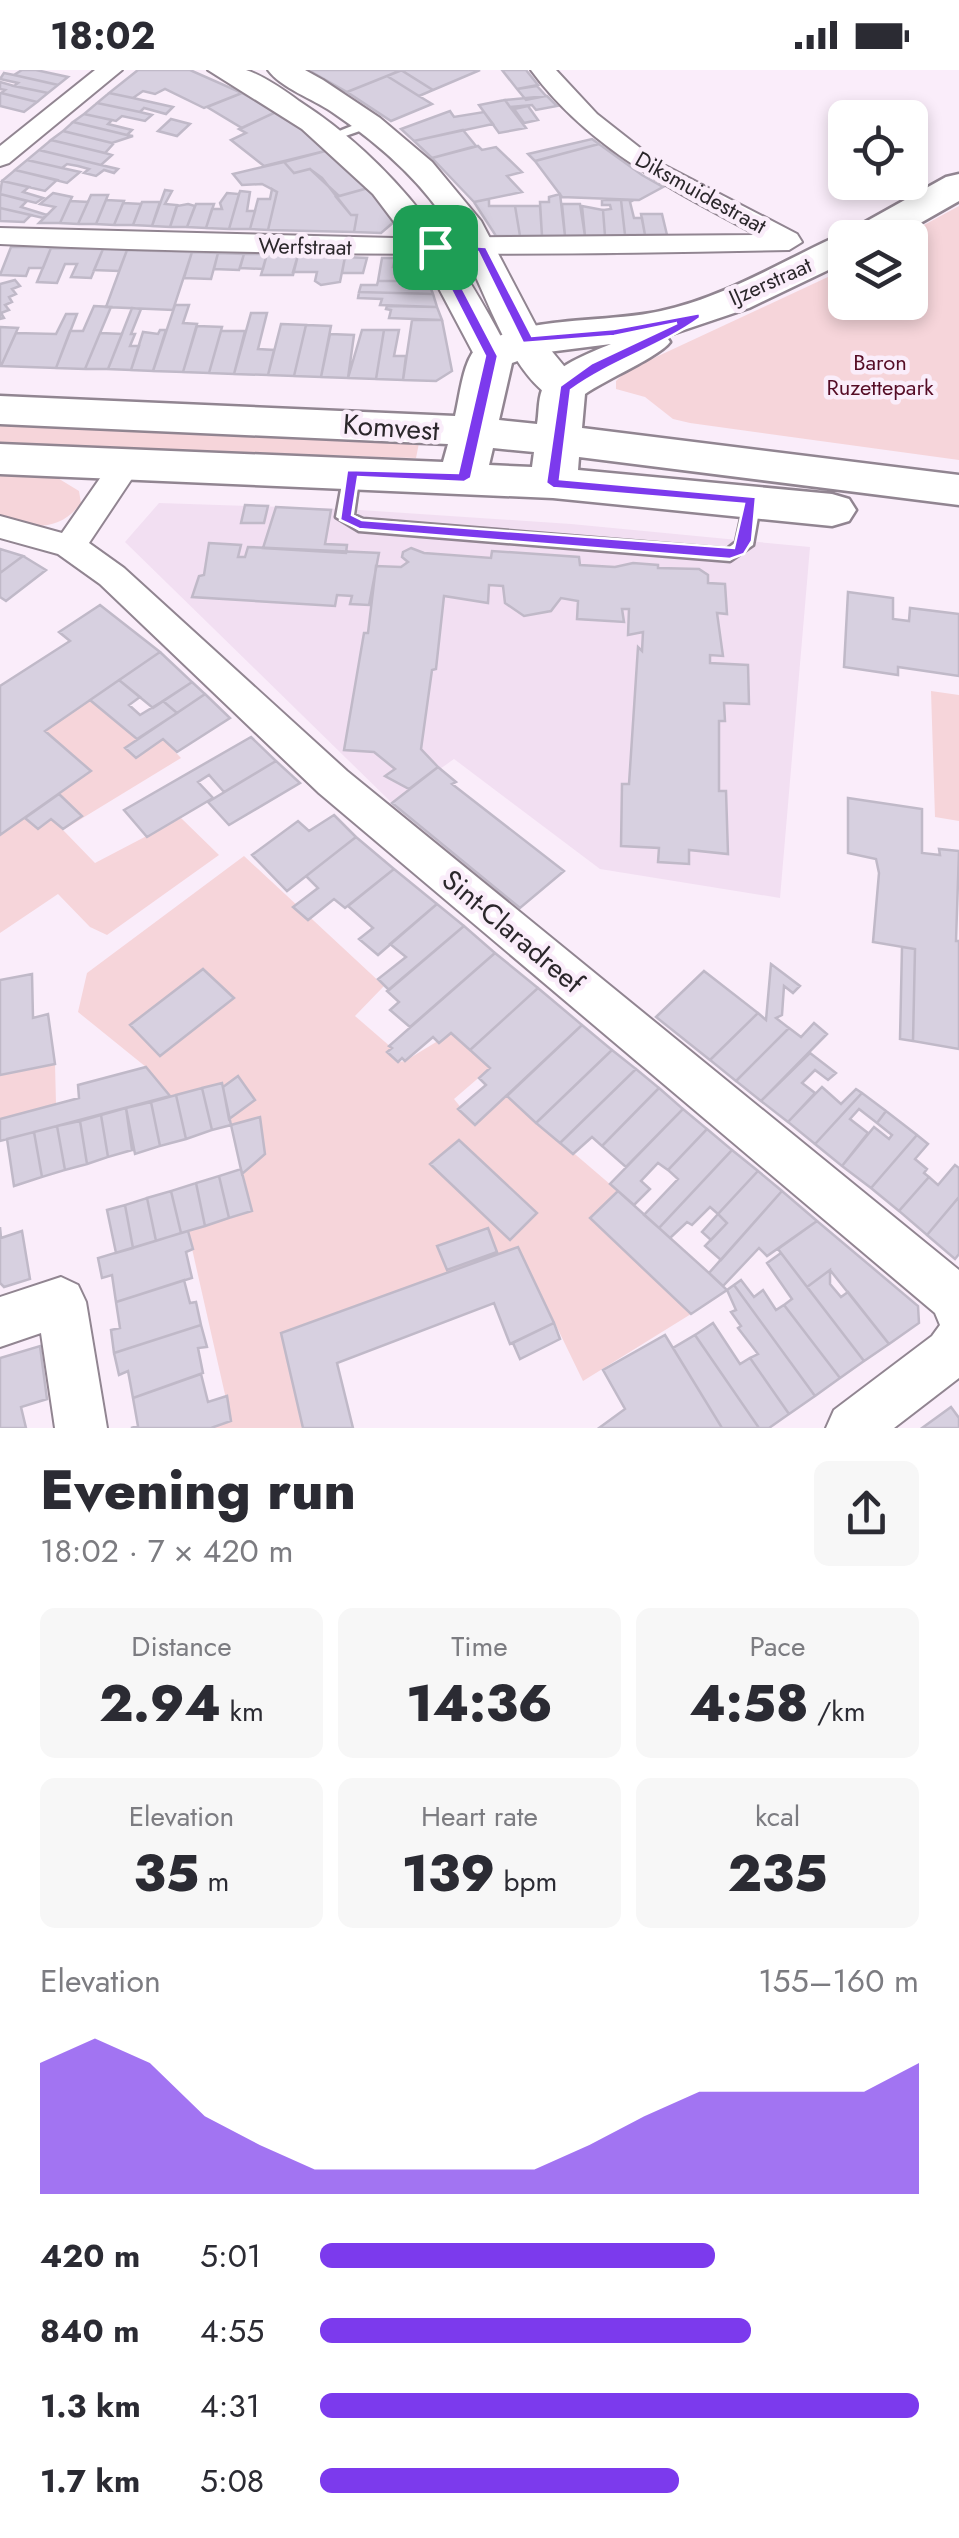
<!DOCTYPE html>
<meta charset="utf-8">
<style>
:root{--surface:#fff;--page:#f7f7f7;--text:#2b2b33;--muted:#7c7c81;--accent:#7c3aed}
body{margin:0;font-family:Jost,sans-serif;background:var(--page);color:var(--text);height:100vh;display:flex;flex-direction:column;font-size:38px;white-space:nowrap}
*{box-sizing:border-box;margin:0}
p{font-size:32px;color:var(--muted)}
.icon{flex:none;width:55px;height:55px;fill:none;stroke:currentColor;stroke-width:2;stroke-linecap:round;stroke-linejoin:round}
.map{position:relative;height:1358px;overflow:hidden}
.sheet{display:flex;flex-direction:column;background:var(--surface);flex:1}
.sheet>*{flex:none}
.tools{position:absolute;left:828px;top:30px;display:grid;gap:20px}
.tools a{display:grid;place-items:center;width:100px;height:100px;border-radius:15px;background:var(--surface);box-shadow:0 5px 15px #0003;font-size:50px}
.pin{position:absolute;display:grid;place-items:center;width:85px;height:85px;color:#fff;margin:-42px;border-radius:20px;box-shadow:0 5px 15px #0006}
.round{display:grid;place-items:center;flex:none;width:105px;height:105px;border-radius:15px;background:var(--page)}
.headline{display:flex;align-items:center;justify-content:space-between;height:170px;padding:0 40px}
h1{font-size:55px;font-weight:800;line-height:75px}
.stats{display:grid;grid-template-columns:repeat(3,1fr);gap:15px;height:170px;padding:10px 40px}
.stats div{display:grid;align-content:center;border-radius:15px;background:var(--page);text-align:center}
.stats b{font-size:50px;font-weight:800}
.stats small{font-size:28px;font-weight:400}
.stats p{font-size:28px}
.chart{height:280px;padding:20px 40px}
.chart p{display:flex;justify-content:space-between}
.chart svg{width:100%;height:180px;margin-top:10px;fill:var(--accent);opacity:.7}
ul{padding:0 40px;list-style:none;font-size:32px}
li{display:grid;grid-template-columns:160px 120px 1fr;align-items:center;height:75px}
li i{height:25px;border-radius:12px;background:var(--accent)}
.status{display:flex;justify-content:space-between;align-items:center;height:70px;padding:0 50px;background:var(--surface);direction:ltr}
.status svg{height:28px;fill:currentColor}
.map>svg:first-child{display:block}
.built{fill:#f2dff2}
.green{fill:#f6d5da}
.building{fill:#d7d0e0;stroke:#c0b9c8;stroke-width:2.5}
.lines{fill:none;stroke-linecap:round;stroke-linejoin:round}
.service-casing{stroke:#918591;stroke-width:5}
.minor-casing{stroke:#918591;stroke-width:4}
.tertiary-casing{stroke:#918591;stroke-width:4}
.secondary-casing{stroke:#918591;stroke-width:5}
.service{fill:#fff;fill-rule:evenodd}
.minor{fill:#fff;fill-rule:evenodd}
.tertiary{fill:#fff;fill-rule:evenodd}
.secondary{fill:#fff;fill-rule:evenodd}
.route{fill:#7c3aed;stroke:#fff;stroke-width:2.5;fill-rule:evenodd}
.labels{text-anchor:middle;stroke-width:9;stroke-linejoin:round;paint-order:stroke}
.far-street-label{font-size:22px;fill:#2b272b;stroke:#faedfa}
.far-park-label{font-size:22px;fill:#550c25;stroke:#faedfa}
.street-label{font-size:28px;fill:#2b272b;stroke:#faedfa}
</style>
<div class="status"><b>18:02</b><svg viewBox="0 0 49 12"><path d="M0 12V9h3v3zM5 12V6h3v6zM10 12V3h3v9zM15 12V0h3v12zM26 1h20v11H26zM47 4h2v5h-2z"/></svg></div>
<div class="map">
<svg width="959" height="1358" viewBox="0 0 959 1358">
<rect width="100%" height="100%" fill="#faedfa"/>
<!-- built -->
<path class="built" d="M159,433l186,6 226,15 239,23 -30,351 -180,-29 -146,-110 -62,44 -267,-261z"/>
<!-- green -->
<path class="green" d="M959,136v254l-269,-37 -17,-4 -28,-22 -29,-8v-8l10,-10 219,-102v33h65v-64l-8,-1z
M0,350l384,17 35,6 -3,15 -416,-12z
M0,405l56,2 23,14 2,12c-22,30 -49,24 -81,18z
M931,621l28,4v126l-24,-4z
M90,630l47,39 -12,9 11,9 27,-18 18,19 -118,72 32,33 86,-45 38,37 -112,80 -17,-8 -32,-33 -58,39v-98l91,-64 -46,-40z
M244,786l140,130 -29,30 37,32 -4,3 10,11 7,-1 46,-28 39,35 -36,31 21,26 32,-29 111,95 -28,27 101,96 -108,67 -65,-134 -236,86 21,95h-92l20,-7 -43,-190 64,-20 -30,-128 -52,13 -24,-29 -68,-55 9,-39z
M55,994l1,40 -56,15v-44z"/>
<!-- building -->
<path class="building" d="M22,0h14l32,7 -10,8 -44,-10z
M138,0h52l52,23 -38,15 -39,-19 -10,5 -12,-3 -10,7 -24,-5z
M308,0h94l-55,22z
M401,0l32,20 -14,6 -32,-20z
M401,0h79l-47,20z
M502,0h24l12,15 -21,4z
M4,3l10,2 44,10 -10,8 -34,-7 4,-3 -18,-4z
M387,6l32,20 13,8 -41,17 -44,-29z
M0,12l14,4 34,7 -11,9 -36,-9 4,-3 -5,-1z
M537,16l9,10 -20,4 -9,-11z
M0,23h1l36,9 -13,10 -24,-6z
M109,23l24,5 40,9 -7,7 -22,-6 -4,4 -43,-9z
M242,23l34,19 -34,16 -35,-21z
M547,26l10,10 -21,4 -4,-5 -22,2 -5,-7z
M505,30l5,7 16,21 -27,5 -20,-28z
M97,33l43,9 12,3 -7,6 -23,-5 -6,5 -32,-7z
M528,36l10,14 -14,3 -10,-14z
M450,41l4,6 30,-5 9,12 -79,17 -13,-12z
M276,42l27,17 26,21 -65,16 -33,-26 15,-7 -7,-4z
M84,44l28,6 -4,4 24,6 -5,5 -54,-13z
M171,49l19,5 -13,12 -19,-5z
M73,52l54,13 6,1 -21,7 -49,-12z
M463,60l13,16 -44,12 -18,-17z
M63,61l49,12h2l-9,10 -54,-13z
M592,69l7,5 -64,17 -7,-7z
M51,70l54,13 7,2 -11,10 -62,-15z
M599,74l43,31 21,12 -24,13 -77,-3 -27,-36z
M478,76l4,4 14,-3 26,25 -15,4 15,16 -48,10 -42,-44z
M39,80l62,15 17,4 -4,4 -10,-3 -8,6 -12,-3 5,-4 -11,-3 -11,-2 -5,4 -35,-8z
M329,80l39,38 -29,8 -29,-27 -16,4 -10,-11z
M27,90l35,8 18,4 -13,11 -52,-13z
M284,92l10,11 16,-4 12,9 29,37h6l-3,17 -86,-2 9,-38 -15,-8 -20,1 -9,-11z
M15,100l42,10 -12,11 -43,-10z
M2,111l27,6 -6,5 20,6 -7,5 -36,-9z
M368,118l27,33 -14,12 -27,-1 3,-17h-6l-15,-18z
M272,119l5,3 -9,38 -18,-1 8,-30h12z
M165,120l7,1 -7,13 12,1 -7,22 -18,-1z
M240,121l10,1 -3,19h8l-5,18h-21z
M53,123l19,4 -12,26h-21l16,-16 -15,-3z
M227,123l12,1 -10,35 -23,-1 6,-19h10l-2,-6z
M0,124l27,7 -6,6 26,8 -4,3 -43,-10z
M560,124l5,42h-23l-2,-34h9v-5z
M91,125h17l-12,29h-18z
M489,129v7h26l5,30h-24l-22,-34z
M106,130l18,1 -10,24 -18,-1z
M602,130h19l4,35 -20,1 -2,-26 8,-1 -1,-4h-8z
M621,130h13l-4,2 4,16h8l3,17h-20z
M70,131l18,1 -10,22 -18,-1z
M142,132h18l-8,24 -19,-1z
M123,133l18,1 -8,21h-19z
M188,134l7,2 -8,21h-17l7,-21z
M196,134h18l-8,24 -19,-1z
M562,134h18l5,32h-20z
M515,136h25l2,30h-22z
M582,136l21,4 2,26h-20z
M0,138l31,7 -7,7 -24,-1z
M641,144h21l5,21h-22z
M11,177h34l6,1 -8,20h-14l-3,8 -26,-1z
M51,178l52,1 -12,29 -20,-1 6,-13h-12l-8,19 -20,-1z
M103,179l24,1 -8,21 -25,-1z
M127,180l65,2 -19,58 -67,-3z
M192,182l26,1 -7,26 -27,-1z
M218,183l26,1 -5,16 -25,-1z
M244,184h23l-4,15 -23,-1z
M267,184l31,1 -5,20h-32z
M298,185l47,2 -5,25 -19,3 -6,-4 2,-9h-24z
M345,187l22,1 -4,15h-21z
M382,188h13l-2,9 28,1 7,13h-50z
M15,210l5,6 -8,3 4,5 -7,3 3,5 -7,3 4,5 -8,3 3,5 -4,1v-35z
M378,211h50l5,13 -74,-2 2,-7h16z
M359,222l74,2 4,13 -57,-2 2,-6 -24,-1z
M175,235h14l-6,18 14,1 -14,48 -30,-1z
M94,236l17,1 -26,62 -29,-1 14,-37h13z
M387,236l50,1 5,13 -53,-2 2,-8 -5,-1z
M132,238l9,1 -10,25h4l-5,12h9l-8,24 -23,-1z
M251,243h16l-9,36 16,1 -6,25 -34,-1z
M66,244h11l-21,54 -55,-2 15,-33 40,1z
M412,250h30l10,51 -16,10 -33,-1z
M281,254l25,1 -12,51 -26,-1z
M306,255l25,1 -10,51 -27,-1z
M197,256l25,1 -13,46 -26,-1z
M0,257l18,1 -17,38h-1z
M160,260h6l-13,41 -22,-1 12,-38 15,2z
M362,260h22l-8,49 -28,-1z
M384,260h15l-5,26h12l-3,24 -27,-1z
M221,261h24l-11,43 -25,-1z
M100,263l22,1 -14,35h-23z
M330,264l24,1 -6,43 -27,-1z
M245,435l23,1 -4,17h-23z
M276,437l55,3 -6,34 22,1 -1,8 -83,-5z
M209,473l32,2 -3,12h7l3,-10 131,6 -10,52 -19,-1 2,-8 -15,-1 -2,11 -143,-9 7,-21 5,-1z
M411,478l13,5 67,5 1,-7 87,6 1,8 35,2 18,-4 25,2v3l41,1 9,6v8l17,1 2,30 -10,-1 6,43 -13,-1v8l38,2 1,39 -25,-1 1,18h-6v70h7l2,63 -39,-4v14l-31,-2 1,-14 -38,-2 1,-62h7l9,-137 4,4 1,-19 -15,3 1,-26h-7l2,13 -47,-3 1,-18 -17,-3 -10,13 -27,5 -19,-13 -2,-17 -14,-1 -1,18 -44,-7 -8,73 -4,1 -11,79 17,18 -29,22 -24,-13 10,-7 -21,-17 -30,-2 20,-117h4l8,-67 25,1 7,-5 -6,-5 1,-5z
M0,479l23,7 -23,17z
M23,486l23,14 -40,31 -6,-4v-24z
M848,522l45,6v21l16,2 1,-13 49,6v62l-61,-9v8l-54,-8z
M100,535l60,47 -115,79 46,40 -91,64v-149l70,-45 -11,-9z
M160,582l32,30 -39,26 -34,-28z
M119,610l21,17 -11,8 11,10 23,-14 14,12 -40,26 -47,-39z
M192,612l13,12 -28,19 -14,-12z
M205,624l25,24 -53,34 -14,-13 -27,19 -11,-10z
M251,667l25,24 -52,31 -15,-17 -11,7 15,16 -66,39 -23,-27z
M276,691l24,22 -71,42 -21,-23z
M438,697l18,15 -4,2 112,87 -44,37 -128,-105z
M59,724l23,22 -19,13 -12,-10 -13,10 -13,-11z
M848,728l74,11v44l18,2 -1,-6 20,2 -3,90h3v108l-46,-8 2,-92 -42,-7 6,-69 -3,-14 -28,-6z
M334,745l22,22 -69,54 -35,-36 46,-34 11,10z
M356,767l38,32 -49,39 -11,-9 -26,21 -15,-13 25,-19 -12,-12z
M394,799l43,35 -59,51 -19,-16 14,-11 -25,-22z
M437,834l27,22 -75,64 -11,-11 28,-22 -16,-13z
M464,856l31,27 -85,74 -20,-17 9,-8 -12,-11z
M902,877l13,2 -2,92 -13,-2z
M495,883l43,35 -68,62 -19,-17 -12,10 -6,-6 -28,24 -3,-3 -4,4 -11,-10 5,-4 -3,-2z
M771,894l29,22 -7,7 -9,-7 -2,29 -6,3 13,10 -53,53 -26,-21 48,-47 8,7z
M203,899l31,29 -74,58 -30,-31z
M704,901l54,42 -48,47 -54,-43z
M32,904l1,44 15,-4 7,50 -55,11v-95z
M538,918l44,37 -107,100 -17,-16 28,-24 -7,-7 11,-10 -20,-18z
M814,953l13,11 -66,67 -25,-20 53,-53 12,9z
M582,955l30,25 -76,73 -29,-27z
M612,980l24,19 -76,74 -24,-20z
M810,983l26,20 -8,7 -13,-10 -13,13 13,10 -27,29 -27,-21z
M146,997l24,29 -170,45v-22l79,-21 -1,-13z
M636,999l23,19 -57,58 -10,-9 -19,17 -13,-11z
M238,1006l17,24 -26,19 -6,-32z
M222,1013l9,42 -19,5 -10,-42z
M822,1017l19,17 15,-15 6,4 -47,51 -27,-22z
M202,1018l10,42 -26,9 -10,-44z
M659,1018l24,21 -57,58 -24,-21z
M862,1023l24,18 -9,12 -18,-14 -9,10 18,14 -26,33 -27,-22z
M176,1025l10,44 -26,7 -9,-44z
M151,1032l9,44 -25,8 -9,-46z
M126,1038l6,42 -24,7 -7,-42z
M683,1039l24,20 -39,41 -10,-7 -17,18 9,8 -16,16 -24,-21z
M886,1041l31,24 -46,53 -29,-22 32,-39 15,12 3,-4 -15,-12z
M101,1045l7,42 -21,7 -7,-43z
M260,1047l5,37 -23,20 -11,-49z
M80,1051l7,43 -22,6 -8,-44z
M57,1056l8,44 -23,7 -8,-45z
M707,1059l25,21 -73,78 -15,-13 34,-36 -10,-9z
M34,1062l8,45 -28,9 -7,-47z
M917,1065l11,9 -13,15 12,10 -3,4 5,4 -30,34 -28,-23z
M459,1070l78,73 -27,27 -80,-76z
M732,1080l26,21 -40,43 -8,-7 -18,18 -5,-3 -17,16 -11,-10z
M955,1095l4,3v29l-32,38 -28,-24 30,-34 9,8z
M241,1099l11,42 -23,7 -10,-42z
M758,1101l24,20 -61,69 -16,-14 22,-23 -9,-9z
M219,1106l10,42 -24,8 -9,-43z
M196,1113l9,43 -24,7 -10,-42z
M171,1121l10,42 -25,8 -9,-43z
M618,1121l91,82 18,17 -36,24 -101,-96z
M782,1121l35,30 -50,35 -8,-8 -36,38 -14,-13z
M959,1127v57l-4,5 -28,-24z
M147,1128l9,43 -23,7 -8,-43z
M125,1135l8,43 -17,5 -9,-43z
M718,1144l9,9 -16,17 -9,-8z
M817,1151l101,85 1,17 -30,21 -59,-74 -23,17 -29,-38z
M0,1157l1,11 21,-7 8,48 -26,8 -4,-4z
M488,1158l9,24 -50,18 -10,-24z
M188,1161l5,18 -7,3 6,26 -76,24 -4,-27 -10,3 -4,-20z
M518,1177l36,76 -44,21 -16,-41 -157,60 16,65h-50l-22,-95z
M781,1183l83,108 -24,17 -56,-73 8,-6 -25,-36z
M830,1200v14l11,13 7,-5 41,52 -25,17 -57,-74z
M184,1210l6,23 6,-1 5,23 -87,28 -3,-23 9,-2 -4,-26z
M741,1210l13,17 9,-7 13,20 8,-5 56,73 -25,18 -81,-111z
M734,1215l81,111 -26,18 -39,-56 8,-4 -20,-26 3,-2 -10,-14 5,-2 -9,-20z
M554,1253l6,16 -40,20 -7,-16z
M713,1253l27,41 10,-6 39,56 -20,14h-10l-64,-93z
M201,1255l6,22 -9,1 5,25 -70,25 -5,-27 -9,4 -5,-22z
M665,1265l57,93h-123l26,-19 -22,-39z
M695,1265l64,93h-37l-49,-80z
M40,1276l7,53 -26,8 5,21h-26v-70z
M201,1304l7,28 19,-6 4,25 -20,7h-80l7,-2 -5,-28z
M951,1337l8,11v10h-37z"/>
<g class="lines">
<defs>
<path id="service" d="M369,49l7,4 -2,3 -40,14 -7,-4z
M352,398l8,5 -6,42 9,4 364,30 9,-7 10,-46h12l3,4 -8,45 -23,16 -371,-30 -23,-14 8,-44z"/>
<path id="minor" d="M95,0h27l-113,93 -9,3v-20z
M531,0h25l41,44 61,48 139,72 5,8 -13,8c-263,6 -526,6 -789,-6v-16l394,10 363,-3c-84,-45 -168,-86 -226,-165z
M123,388l11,3 5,7 -50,75 35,25 223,203 612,499v108l-65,50h-68l8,-18 98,-74 8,-11 -5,-12 -616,-520 -219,-209 -42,-30 -58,-16v-22l62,17 50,-72z
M61,1207l17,8 8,17 21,126h-52l-14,-95 -41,14v-50z"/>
<path id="tertiary" d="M208,0c12,0 27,0 38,0 18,6 38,20 53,31 98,63 160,153 212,255l-6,8 -13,3 -13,-3 -53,-100 -53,-70 -71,-65z
M268,0h37l18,10 57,38 52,44 49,59 64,122 38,46 -6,8c-10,3 -19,5 -29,-2 -45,-32 -66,-118 -96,-165 -29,-48 -74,-87 -120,-118 -19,-13 -51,-24 -64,-42z"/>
<path id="secondary" d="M959,104v27l-65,37h-49v24l-96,46 -83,28 4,6c-10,14 -65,38 -85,52l-3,34 377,47v30l-380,-48 -1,13 254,24 17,5 7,11 -7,11 -17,5 -279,-28 -553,-24v-30l443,18 5,-18 -448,-20v-28l455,20c5,-19 8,-60 25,-71 53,-31 124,-21 181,-34 60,-13 115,-46 170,-72l16,-3 4,-6 95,-53zM611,274c-21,9 -61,23 -69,46 -4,10 -3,23 -5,34l-38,-4 13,-57 28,-10zM493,378l41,4 -2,15 -43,-2z"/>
</defs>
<!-- service casing -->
<use href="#service" class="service-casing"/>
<!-- minor casing -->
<use href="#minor" class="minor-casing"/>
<!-- tertiary casing -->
<use href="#tertiary" class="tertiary-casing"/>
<!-- secondary casing -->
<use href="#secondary" class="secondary-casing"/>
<!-- service -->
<use href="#service" class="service"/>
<!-- minor -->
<use href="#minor" class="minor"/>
<!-- tertiary -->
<use href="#tertiary" class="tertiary"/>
<!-- secondary -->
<use href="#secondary" class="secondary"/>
</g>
<!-- route -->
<path class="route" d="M435,174l51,3 46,89 82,-7 86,-16v5c-40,29 -89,43 -129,72l-11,89 196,18 -4,44 -8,13 -14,5 -371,-30 -19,-9 7,-50 111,3 27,-117 -56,-109zM443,181l35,1 45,91 91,-7 63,-13 -85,40 -32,23 -14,97 7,5 191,16 -10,44 -372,-28 -10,-5 6,-38 106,5 7,-4 27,-122z"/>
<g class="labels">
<!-- far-street labels -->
<g class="far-street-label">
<text transform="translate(701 122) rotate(29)" y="8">Diksmuidestraat</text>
<text transform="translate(305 176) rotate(1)" y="8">Werfstraat</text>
<text transform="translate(770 211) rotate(-24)" y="8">IJzerstraat</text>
</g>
<!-- far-park labels -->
<g class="far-park-label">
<text x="880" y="300">Baron<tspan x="880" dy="25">Ruzettepark</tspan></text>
</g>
<!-- street labels -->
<g class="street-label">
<text transform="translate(391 357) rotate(4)" y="10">Komvest</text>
<text transform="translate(513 861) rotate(40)" y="10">Sint-Claradreef</text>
</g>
</g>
</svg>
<div class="tools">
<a><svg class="icon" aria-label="locate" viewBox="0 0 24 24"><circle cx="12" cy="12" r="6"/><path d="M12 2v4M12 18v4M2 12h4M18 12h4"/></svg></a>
<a><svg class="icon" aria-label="layers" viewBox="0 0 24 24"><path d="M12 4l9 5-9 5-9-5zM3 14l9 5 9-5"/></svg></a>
</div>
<div class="pin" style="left:435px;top:177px;background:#1e9e55"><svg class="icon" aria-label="arrive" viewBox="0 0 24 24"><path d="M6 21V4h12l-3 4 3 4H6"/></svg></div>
</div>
<section class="sheet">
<div class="headline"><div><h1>Evening run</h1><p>18:02 · 7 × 420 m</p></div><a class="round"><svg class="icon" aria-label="share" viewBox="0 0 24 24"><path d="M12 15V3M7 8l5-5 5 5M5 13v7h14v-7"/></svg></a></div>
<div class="stats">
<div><p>Distance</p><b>2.94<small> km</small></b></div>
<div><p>Time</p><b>14:36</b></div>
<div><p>Pace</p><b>4:58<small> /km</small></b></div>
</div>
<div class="stats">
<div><p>Elevation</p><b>35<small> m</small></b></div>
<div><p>Heart rate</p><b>139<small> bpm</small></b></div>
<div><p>kcal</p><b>235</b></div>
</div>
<div class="chart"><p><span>Elevation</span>155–160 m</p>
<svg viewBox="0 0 160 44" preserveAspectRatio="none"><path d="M0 44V12L10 6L20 12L30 25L40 32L50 38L60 38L70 38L80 38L90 38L100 32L110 25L120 19L130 19L140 19L150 19L160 12V44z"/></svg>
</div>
<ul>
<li><b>420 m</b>5:01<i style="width:66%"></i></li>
<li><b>840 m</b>4:55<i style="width:72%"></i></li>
<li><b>1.3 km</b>4:31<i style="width:100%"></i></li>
<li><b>1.7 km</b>5:08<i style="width:60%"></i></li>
</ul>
</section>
